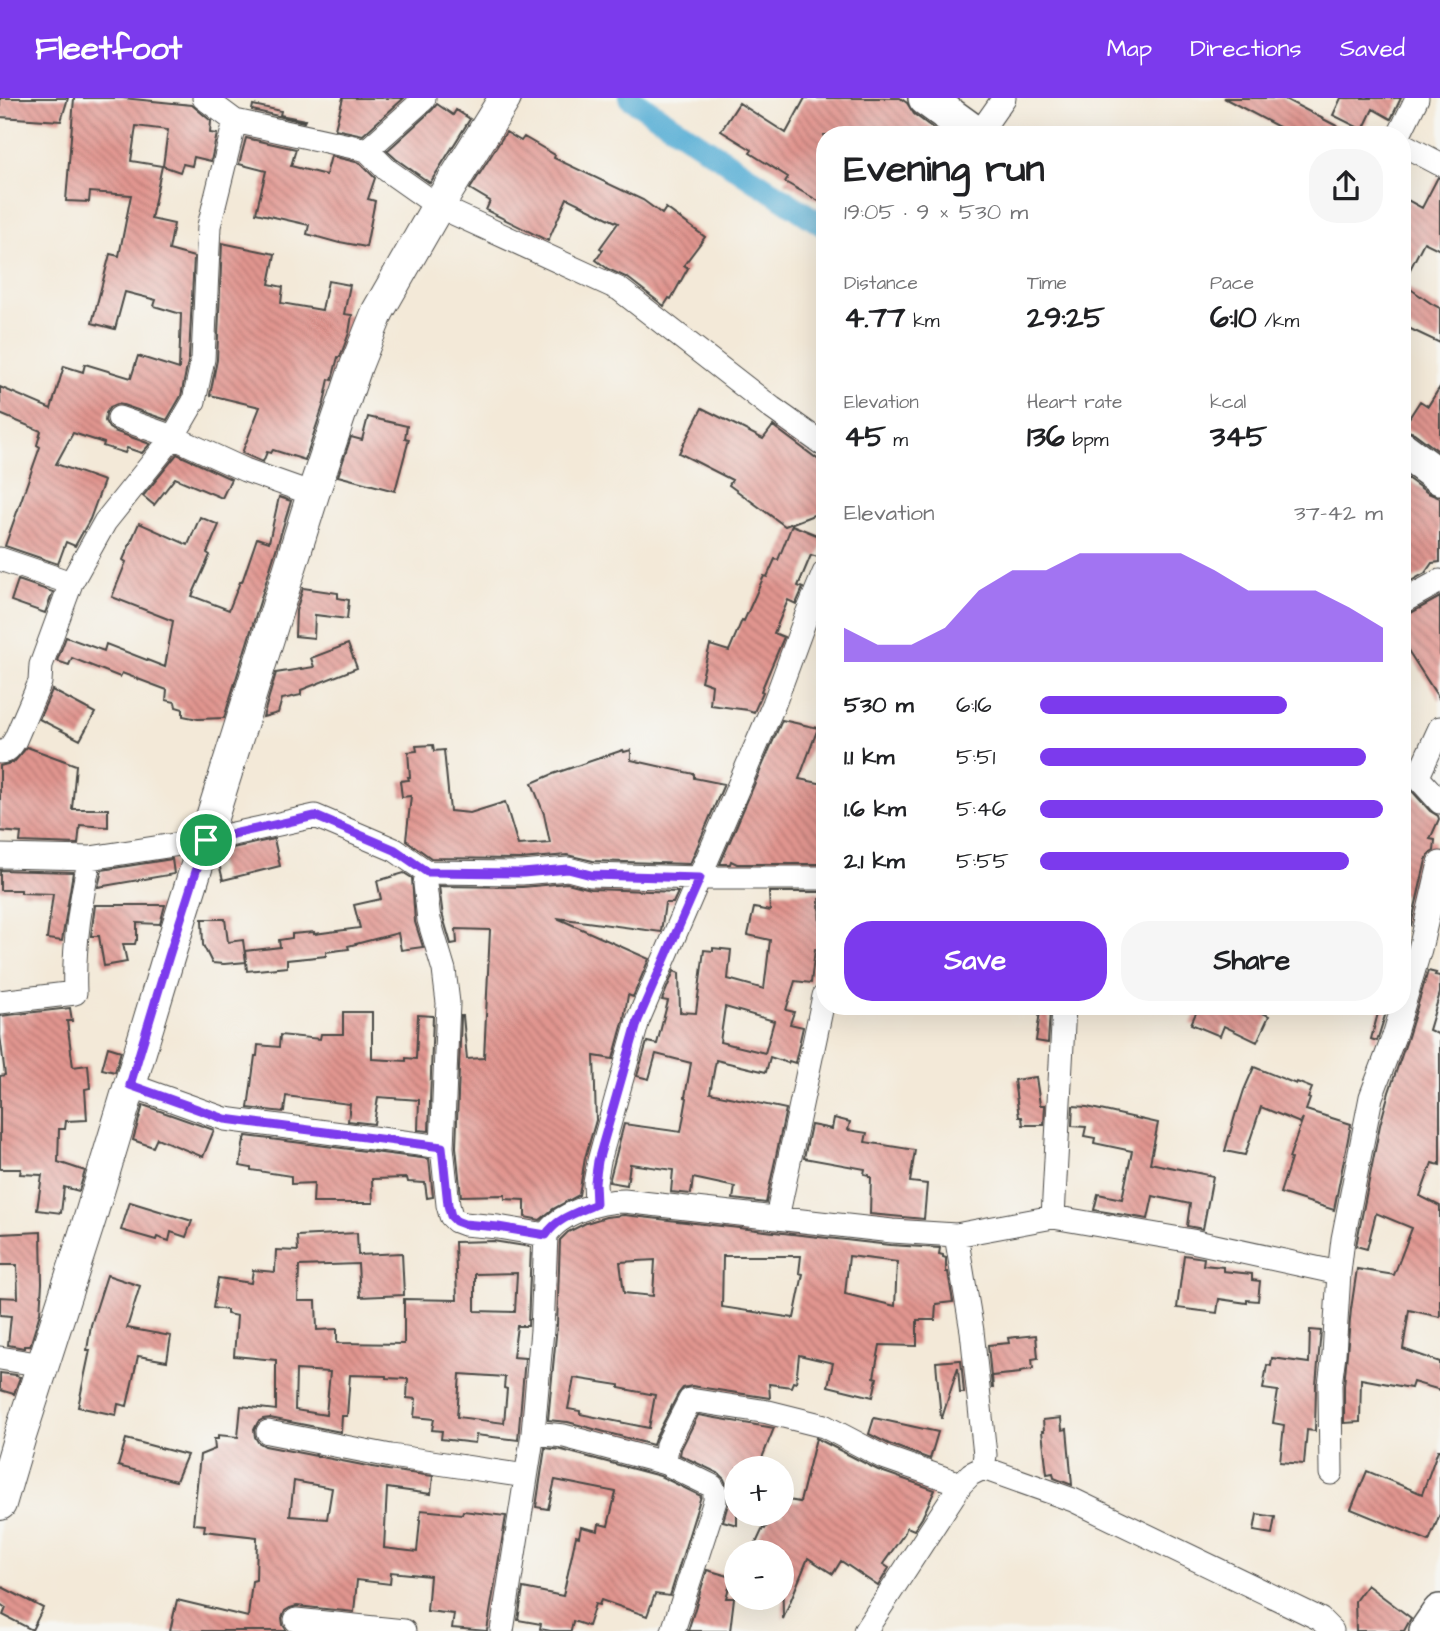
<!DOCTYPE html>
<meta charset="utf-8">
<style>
:root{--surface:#fff;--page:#f6f6f6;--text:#202124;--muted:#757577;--accent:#7c3aed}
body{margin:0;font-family:"Architects Daughter",sans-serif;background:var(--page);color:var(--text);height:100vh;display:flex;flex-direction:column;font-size:26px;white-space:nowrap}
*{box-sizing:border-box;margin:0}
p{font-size:23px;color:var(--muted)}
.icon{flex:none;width:38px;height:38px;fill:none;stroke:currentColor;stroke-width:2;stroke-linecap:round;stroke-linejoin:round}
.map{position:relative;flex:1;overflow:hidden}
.panel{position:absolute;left:816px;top:28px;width:595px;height:889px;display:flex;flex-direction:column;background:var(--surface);border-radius:28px;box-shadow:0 7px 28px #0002}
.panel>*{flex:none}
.buttons{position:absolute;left:724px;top:1358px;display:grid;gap:14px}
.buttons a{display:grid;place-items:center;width:70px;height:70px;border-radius:50%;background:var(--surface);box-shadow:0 7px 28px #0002;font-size:35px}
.pin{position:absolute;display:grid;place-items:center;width:60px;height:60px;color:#fff;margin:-30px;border:4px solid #fff;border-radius:50%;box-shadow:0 2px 7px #0007}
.round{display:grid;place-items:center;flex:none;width:74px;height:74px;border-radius:28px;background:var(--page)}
.headline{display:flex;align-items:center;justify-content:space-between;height:119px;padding:0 28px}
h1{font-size:38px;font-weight:700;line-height:52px}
.figures{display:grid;grid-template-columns:repeat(3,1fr);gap:10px;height:119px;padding:7px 28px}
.figures div{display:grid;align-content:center}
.figures b{font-size:30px;font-weight:700}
.figures small{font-size:19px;font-weight:400}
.figures p{font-size:19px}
.chart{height:196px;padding:14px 28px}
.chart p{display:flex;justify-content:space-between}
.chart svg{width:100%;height:126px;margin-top:7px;fill:var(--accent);opacity:.7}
.action{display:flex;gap:14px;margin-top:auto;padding:14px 28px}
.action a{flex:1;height:80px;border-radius:28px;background:var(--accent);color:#fff;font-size:28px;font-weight:700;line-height:80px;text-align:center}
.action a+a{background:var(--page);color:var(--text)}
ul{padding:0 28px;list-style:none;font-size:23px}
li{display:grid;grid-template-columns:112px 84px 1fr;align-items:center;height:52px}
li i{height:18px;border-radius:9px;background:var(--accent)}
header{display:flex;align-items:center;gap:42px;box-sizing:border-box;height:98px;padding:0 35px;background:var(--accent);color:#fff}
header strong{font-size:33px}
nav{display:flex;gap:38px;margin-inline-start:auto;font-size:24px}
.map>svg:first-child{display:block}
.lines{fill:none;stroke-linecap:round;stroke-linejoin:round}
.canal{stroke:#59afd5;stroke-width:23}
.building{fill:url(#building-back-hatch);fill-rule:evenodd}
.street-casing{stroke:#494845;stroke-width:25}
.secondary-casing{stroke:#494845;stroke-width:34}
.primary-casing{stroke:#494845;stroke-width:38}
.street{stroke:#fff;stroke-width:23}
.secondary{stroke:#fff;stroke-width:32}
.primary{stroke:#fff;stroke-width:35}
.route-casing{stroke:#fff;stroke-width:14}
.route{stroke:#7c3aed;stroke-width:9}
</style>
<header>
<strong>Fleetfoot</strong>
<nav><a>Map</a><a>Directions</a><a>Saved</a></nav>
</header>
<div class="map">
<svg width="1440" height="1533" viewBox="0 0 1440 1533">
<defs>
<pattern id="building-back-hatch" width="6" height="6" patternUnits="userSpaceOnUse" patternTransform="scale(1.75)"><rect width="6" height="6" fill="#e1958f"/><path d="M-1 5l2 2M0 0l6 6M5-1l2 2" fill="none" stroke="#b77a75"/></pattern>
</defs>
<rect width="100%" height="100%" fill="#f6f6f2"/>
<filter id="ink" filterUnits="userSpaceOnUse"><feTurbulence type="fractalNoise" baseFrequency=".0143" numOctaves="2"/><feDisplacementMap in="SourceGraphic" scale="14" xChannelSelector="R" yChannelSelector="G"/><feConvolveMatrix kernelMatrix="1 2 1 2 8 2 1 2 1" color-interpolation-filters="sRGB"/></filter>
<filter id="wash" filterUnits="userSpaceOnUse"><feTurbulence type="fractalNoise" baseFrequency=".00686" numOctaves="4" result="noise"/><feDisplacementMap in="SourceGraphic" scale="28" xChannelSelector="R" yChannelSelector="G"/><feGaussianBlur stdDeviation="1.57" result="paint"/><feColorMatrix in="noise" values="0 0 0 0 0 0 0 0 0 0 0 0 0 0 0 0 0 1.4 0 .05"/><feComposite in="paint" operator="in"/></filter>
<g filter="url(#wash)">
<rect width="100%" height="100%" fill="#f3e9d8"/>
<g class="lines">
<!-- canal -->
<path class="canal" d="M630,0l194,128"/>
</g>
<g id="blocks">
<!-- building -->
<path class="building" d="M0,0h68l-7,23 -61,-4z
M74,0h49l69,7 19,16 -1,12 7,1 -6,27 -17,-4 -2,9 -9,-2 -3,8 -17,-6 5,-36 -32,-4 -5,35 31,5 -11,53 23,5 -5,26 25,7 -5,100 -8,39 -14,24 -44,-15 -6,-1 -7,3 -4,6 -1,8 4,7 5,3 36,13 -8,9 -15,-5 -2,5 -22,-7 1,-3 -31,-10 -17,31 48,17 -14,38 -15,27 -9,-4 -8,22 -53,-18 35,-99 -3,-2 4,-14 -41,-17v-27l51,22 13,-43 19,6 2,-8 46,14 7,-22 41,13 2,-55 -27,-8 2,-6 -31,-8 -10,37 -23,-6 18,-69 9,2 12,-61 -41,-3 -1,10 -23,-1z
M343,0h61l-41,37 -28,-6z
M805,0h95l7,5 7,11 28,21h-118v69l-39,-22 3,-5 -38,-24 2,-3 -31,-19 18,-28 47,30z
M1224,0h59l71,37h-64l-12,-6 1,-2z
M1341,0h60l-10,21 -18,-10 -10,21 -30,-15z
M437,6l16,11 3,-5 14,9 -40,64 -34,-24 -9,-8 45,-41z
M253,7l28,6 -1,4 25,5 -1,2 -52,-12z
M506,34l15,9 3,-4 31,18 -1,3 89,42 19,14 4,-6 39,29 -21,28 4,3 -17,31 -2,-1 -5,8 -36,-28 -20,-9 -12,-9 7,-10 -3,-2 18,-25 -51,-25 -19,43 -62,-31 4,-9 -20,-12z
M246,40l50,11 -5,17 35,9 5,-19 29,7 15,15 -7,21 7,2 -9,46 -26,-5 -1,1 -32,-9 2,-9 -53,-12 10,-42 -27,-7z
M1438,79l2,1v72l-16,-8 -22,43v-88l20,11z
M222,145l53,11 -6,30 14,3 -2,16 41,7 6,-29 22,4 -6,29 8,1 -3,18 -9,24h-2l-6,23 -3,-1 -5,24 -19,57 -32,-10 -2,3 -4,-1 -4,10 -21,-9 18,-46 -50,-12 7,-35z
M1409,190l23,16 8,4v35l-38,-18v-26z
M1440,289v65l-26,-19 -12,-4 18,-28 8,5z
M702,310l61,31 10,-13 51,38v47l-39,15 -56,-41 3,-5 -53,-27z
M368,319l39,9 -2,12 4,1 -14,52 -57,-15 13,-39 11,3z
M177,356l54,25 -9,19 -47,-20 -21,27 -11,-9z
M1407,380l21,15 12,5v64l-8,1 -7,10 -23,13v-102z
M279,399l12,4 -67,217 -26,1 -15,-3v-7l-7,-2 -1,-5 -9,-2 1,-10 -45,-17 -2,4 -48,-19 -3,7 -12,-4 9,-24 38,14 2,-7 59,23 8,-46 -61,-24 14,-35 -3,-2 16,-37 49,22 12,-28 19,8 -12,28 3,2 -18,41 37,14 11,-28h2l15,-44 12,4z
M792,427l32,13v4l-6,15 -7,-2 -13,31 5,2 -7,16 -8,-4 -14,33 10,4 -23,54 2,1 -9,20 -6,-2 -38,-5 2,-20 -11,-4 9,-36 19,6 13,-31 2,1 20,-45 3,1 8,-18 3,1z
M18,482l35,12 -8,21 -34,-12z
M303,490l35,5v5l11,2 -2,19 -32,-4 -1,23 -19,-2 1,-25z
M1440,499v103l-38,-59v-25l7,-2z
M348,546l9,24 -56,22v5l-19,4 -4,14 -15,4 13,-44 38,-6 -3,-9z
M52,592l43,23 -15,27 -41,-21z
M782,622l36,8 -19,51 25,5v80h-87l-6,-3 -1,3h-10z
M433,647l1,6 10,-1 6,61 20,2 35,-11 13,43 32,-2 -6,-29 -12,-31 21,-9 70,-24 1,2 7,-2v10l63,14v4l30,6 -34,80 -97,-3 -26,-6 -46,4 -90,-1 -25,-18 5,-44 -9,1 -2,-16 9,-1 -1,-3h2l-2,-25 9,-1 -1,-5z
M27,649l49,18 -4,44h36v18l-28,-2 -2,19 -58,-2 1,-9 -21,-2v-65l14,-4z
M1402,682l5,1 4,9 19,21 8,5 1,3 -9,20 5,1 -1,11 -5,3 -3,6 -15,65 -9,-4 4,-26 -4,-1z
M274,741l6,27 -57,14 -5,-20 1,-2 6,-2 -2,-6z
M172,761l2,15 -76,13 4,-17z
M0,772l73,2 -11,69 -15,-2 6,-45 -32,-1v-3h-21z
M404,775l8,5 3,44 8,25 -22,3 -3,-17 -50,13 1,3 -23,3v4l-39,4v7l-40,4 -2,-20 35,-4 -1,-7 13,-2v-4l22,-2v2l46,-6 -6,-23 27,-6 -4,-18z
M567,785l24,6 87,3 -5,11h-8l-4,29 -104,-14 92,41 -16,38 -5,-2 -4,24 -11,40 -19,-3 2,64 -11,38 -6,37 -26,14 -13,11 -15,-3v-17l-20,-1v-4l-44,1 -5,-49 5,-131h2l4,43 17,-1 6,-128 -34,-1 1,14 -6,1 -8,-27 -4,-31 83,1z
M769,794h55v6l-5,1 1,30 4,1v20l-9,-1 -4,34 -16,-2 -9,29 8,2 -4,12 13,3 -8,36 -6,-2 -1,2 -18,-6 -4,15 -50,-12 -6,33 76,16 -20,94 -33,-4 2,-12 -42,-9 -2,16 -20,-2 2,-22 -43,-6 -3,21 -18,-3 15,-58 57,8 6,-34 -2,-1 6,-34 -35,-9 -7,25 -12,-3 10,-34 10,2 11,-43 -6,-1 12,-29 5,2 1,39 16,1 8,-63 9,1v-3l18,2 -3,29 36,10 6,-49 -22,-5 6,-27 16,3zM725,909l49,14 -9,32 -45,-11z
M95,807h70l-5,19 -23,-1v17h-1l-1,4h-12l4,18 -23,4 -5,-30h-8z
M202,821h23l3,23 15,-2 3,22 -22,2 -12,-1 -9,-18z
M1428,873l8,2 -1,2 5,1v17l-11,37 11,5v130l-8,-2 -12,33 20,10v111l-31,-7 -6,39 37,13v28l-27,-8 -2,6 -50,-9 -1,43 -16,1v-37l7,-77 6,-40 37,6 18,-47 -36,-15 -9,36 -11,-3 24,-121 9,-33 18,-52z
M1199,908h45l8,5 1,-3 16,8 -12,26 -33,-16 -4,10 -29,-12z
M1380,908h8l-11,35 -6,-2z
M70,910l2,13h-5l6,46 15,-2 2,23 -5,1 2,31 -21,1 -1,8h-6l-1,33 27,9 -6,20 -15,-4 -3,26 -24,-3 5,-35 -22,-1 1,-5h-21v-93l5,-1 -5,-40v-19z
M1040,913h10l-2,32 -12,-2z
M343,914h29v47l34,2v-3l10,1 2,-44 15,1 -4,115 -11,-1 1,-30 -41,-3 -4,27 -26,-3 2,-17 -64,-8 -2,16 -36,-4 7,-52h2l1,-11 21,2 1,-12 40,4 1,-5h22z
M108,949l13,4 -6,21 -13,-3z
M1254,969l42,17 1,-2 15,6 -4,10 2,1 -4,11 45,14 -17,86 -54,-17 11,-34 -2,-1 14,-40 -3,5 -39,-16 -16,48 -20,-4 11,-39h1l7,-22z
M1036,979l4,28h5l-1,20h-21l-1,-8h-3l-5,-37z
M143,1007l71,25 -11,27 -46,-19 -4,9 -20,-7z
M1073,1008l14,1 71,16 -8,40 63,13 -10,53 -16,-3 3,-22 -37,-8 -5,23 -54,-9 4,-16 24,5 10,-48 -38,-8 1,-5 -11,-2 2,-9 -14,-1z
M834,1020l16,4 -2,8 19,3 -2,9 50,8 -5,32 17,2 -3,35 -54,-5 1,-37h-2v-2l-5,-1 1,-5 -61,-11 7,-33 21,4z
M246,1038l183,23 4,38 -6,1 -2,-15 -17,-1 -1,-4 -35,1 1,24h-60l1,-20 -23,1v-8l-40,-6v-2l-11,-2 4,-27 1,1z
M130,1104l62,19 -6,16 -15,-5 -2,9 -12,-4 -1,3 -35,-10z
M624,1117l266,30 50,3 -1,6 4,1v2l3,1v14h2l5,30 -17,2 -1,16h-18v26l-37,-1 -6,32 3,1 -4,19 -45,-11 5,-23 -34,-8 -3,28 -3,-1 -2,5 -22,-3 1,14 -78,-12 -9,2 -5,6 -23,45 -2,6 -85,-23 -20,-2 9,-95 3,-85 8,-8 18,-9 20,-6zM723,1158h78l-2,17 4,1 -9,44 -72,-11zM849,1158l48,6 -2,44 -50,-12zM655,1162l-2,36 -29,-3 -4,-31zM574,1280l45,7v3l36,7 -6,33 -69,-14v-3l-12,-2z
M41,1134l1,51 -2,30 -10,33h-6v2l-16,-3 3,-29 -11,-1v-18l18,1 -1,-33h-17v-31z
M357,1135l1,22 44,-2 2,42 -44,2 -2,-33 -59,2 -1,35h18l1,29 20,-1v14l67,1v-45l53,1 -2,-58 38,-1 38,6 -3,79h-11l-4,31 12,1 -7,82 -42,-5 -1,8 -34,-4 1,-8 -10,-1 2,-11 -20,-2 2,-18 -9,-1 1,-19 -22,-1v-2l-36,-1 -3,41h-5l-1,16 -71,-14 -7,1 -5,3 -4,8 1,7 3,5 7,4 123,24 45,6 -2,18 -44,-6 -3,60 33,4 4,-42 41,4 1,-3 43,5 -19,115 -35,-3 2,-14 -27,-3 3,-35 -39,-4 -1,12 -33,-4 -3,32 -57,-6 -7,2 -5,3 -3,7 1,7 4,6h-117l7,-31 71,17 4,-36 4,-1 1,-43 -53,-6 1,-6 -12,-1 7,-69 15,-6 -1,-10h4v-4l20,2 3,-31 35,4v-50l-42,-4 3,-40 -10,-2v-4l-14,-2 5,-30 33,5 2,-13 22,2 1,-22 22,1 -1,-15zM517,1175l-2,39 -40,-1v-37zM296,1272l34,2 -4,43 -31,-5zM460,1276l45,3 -1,11 3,1 -3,34 -47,-6zM294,1383l38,7 -5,31 -37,-3z
M1184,1157l20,3 -1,7 20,2v4l29,3v6l8,1 -2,20 -11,-1v3l-28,-4 -2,14 -40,-5z
M107,1177l33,11 -13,42 44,8 -4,25 -29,-5 -11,50 -9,-2 -2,11 -38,-8 12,-57h-3l4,-25z
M1310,1232l11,1 -5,54 -1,46 -8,-1 -3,34 -24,-2 4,-37 -11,-2 5,-32 -15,-2 4,-24 4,1 1,-8 37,5z
M1036,1237l2,23 -6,1 1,10 -13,2v2l-28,3 1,12h-1l-4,-43 21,-2 -1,-5z
M960,1262h1l3,33h-4l-2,-26 -16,51h-1l-5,-56z
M0,1275l16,2v1l4,1 -6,17 -14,-4z
M698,1317l76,13 -16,40h-21v57l-14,-4 6,-20v-10l-5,-12 -6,-6 -38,-18 1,-6z
M874,1320l64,14 -8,27 -41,-15 -20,-10z
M1061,1320l1,12 5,-1 5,56 -18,-7 -1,-5 -6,1 -5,-43h2l-1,-11z
M816,1340l62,32 57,20 -13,28 -8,12 -7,-3 -3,7 -21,30 6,4 -11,18 -37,-25 -8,13 -25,-16 -25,61 -1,-67h-30l11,-24 2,1 8,-15h9v-15l18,3z
M126,1341l61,16 -11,26 -58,-15z
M545,1350l17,2 98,26 41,20 -31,100 -15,-2 -8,22 -46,-16 -2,5 -4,-1 -7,22 -15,-5 -2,10h-20l-11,-2 1,-5 -23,-4 5,-32 40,8 13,-60 3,1 2,-10 17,4 1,-7 9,2 8,-34 -61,-12 -7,29 -12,-2z
M1438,1352h2v64l-11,27 -78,-32 16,-38 55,23z
M1257,1416l18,3 -3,17 -18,-3z
M707,1472l25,7 -6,21h8l-4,33h-42z
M1367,1487l44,33 -7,13h-48l-1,-30z
M0,1488l43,22 -11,22 -29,-15 3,-7 -6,-4z"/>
</g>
</g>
<g filter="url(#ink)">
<use href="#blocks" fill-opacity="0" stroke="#494845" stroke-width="2"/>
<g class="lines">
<defs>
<path id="street" d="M204,0l31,23 132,29 20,20 51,36 181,83 153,119 52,37
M978,37l26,-37
M1399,37l18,-37
M1402,46l38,20
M367,52l56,-50 1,-2
M119,320l54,19 72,33 68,24
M0,461l71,24
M1402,504l38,-21
M1440,630l-21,46 2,7 19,21
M0,654c8,0 11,-6 15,-12l25,-58 1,-17 30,-82 34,-61 68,-85 21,-36 9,-42 6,-133 26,-105
M0,758l90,2 116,-18 109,-24 80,34 32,22 95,1 46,-4 23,6 109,3h124
M427,774l-2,12 4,36 15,50 4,33 -6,144 6,58 3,11 5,5 8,3 34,3 48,8
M0,904l75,-9c-2,-46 5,-91 15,-135
M130,987l95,34 217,28
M596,1106l-1,-21 4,-22 39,-141 136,-316 33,-90 17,-41
M1053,1119l11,-211
M777,1120l47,-222
M956,1137l16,96 13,124 -2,13
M0,1260l43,7
M268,1334l123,24 135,20
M533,1335l31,3 101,27 47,23 3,6v9l-42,130
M665,1365l2,-18 23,-45 78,12 56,14 59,31 78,27
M1331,1375l-1,-88 4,-31 5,-81 4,-34 28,-142 23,-61 26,-87 20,-86
M296,1522l108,11
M502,1533l31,-198 9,-103 4,-95c13,-22 53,-34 78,-34l268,30 64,4 97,-18 139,24 147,32
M865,1533l96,-147 10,-10 12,-6 90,32 247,119 12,12"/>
<path id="secondary" d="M0,1406l20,-68 70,-218 79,-263 144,-461 43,-128 22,-55 60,-105 67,-108"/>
<path id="primary" d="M926,0l51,37
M1402,351l38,28
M1427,1533l13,-19"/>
</defs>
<!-- street casing -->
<use href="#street" class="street-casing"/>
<!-- secondary casing -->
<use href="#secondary" class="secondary-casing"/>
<!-- primary casing -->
<use href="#primary" class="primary-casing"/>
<!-- street -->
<use href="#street" class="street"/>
<!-- secondary -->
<use href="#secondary" class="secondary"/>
<!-- primary -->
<use href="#primary" class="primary"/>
</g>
</g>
<g class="lines" filter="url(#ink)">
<defs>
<path id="route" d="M315,718l80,34 32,22 96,1 45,-4 23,6 109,3 -62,142 -40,141 -3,21 1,22c-18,8 -39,14 -50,31l-48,-8 -34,-3 -8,-3 -5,-5 -3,-11 -6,-58 -217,-28 -95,-34 39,-129 37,-116z"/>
</defs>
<!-- route casing -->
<use href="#route" class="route-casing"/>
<!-- route -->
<use href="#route" class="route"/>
</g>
</svg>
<div class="buttons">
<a>+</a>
<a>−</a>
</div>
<div class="pin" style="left:206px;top:742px;background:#1e9e55"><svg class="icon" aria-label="arrive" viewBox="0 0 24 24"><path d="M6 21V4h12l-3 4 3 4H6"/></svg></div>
<section class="panel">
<div class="headline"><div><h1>Evening run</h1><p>19:05 · 9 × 530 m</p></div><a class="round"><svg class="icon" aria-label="share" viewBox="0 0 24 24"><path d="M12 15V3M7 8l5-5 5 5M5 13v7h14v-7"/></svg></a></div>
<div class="figures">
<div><p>Distance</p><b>4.77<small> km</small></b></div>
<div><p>Time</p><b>29:25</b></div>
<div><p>Pace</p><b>6:10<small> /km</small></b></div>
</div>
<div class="figures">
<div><p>Elevation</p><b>45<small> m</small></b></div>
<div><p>Heart rate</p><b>136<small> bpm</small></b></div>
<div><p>kcal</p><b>345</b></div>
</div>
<div class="chart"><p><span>Elevation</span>37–42 m</p>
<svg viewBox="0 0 160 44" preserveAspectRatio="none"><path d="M0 44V32L10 38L20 38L30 32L40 19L50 12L60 12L70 6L80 6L90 6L100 6L110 12L120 19L130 19L140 19L150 25L160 32V44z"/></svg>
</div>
<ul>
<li><b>530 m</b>6:16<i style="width:72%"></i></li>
<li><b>1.1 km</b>5:51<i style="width:95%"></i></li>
<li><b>1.6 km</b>5:46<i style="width:100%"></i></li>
<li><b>2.1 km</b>5:55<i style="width:90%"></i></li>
</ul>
<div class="action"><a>Save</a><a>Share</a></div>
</section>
</div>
